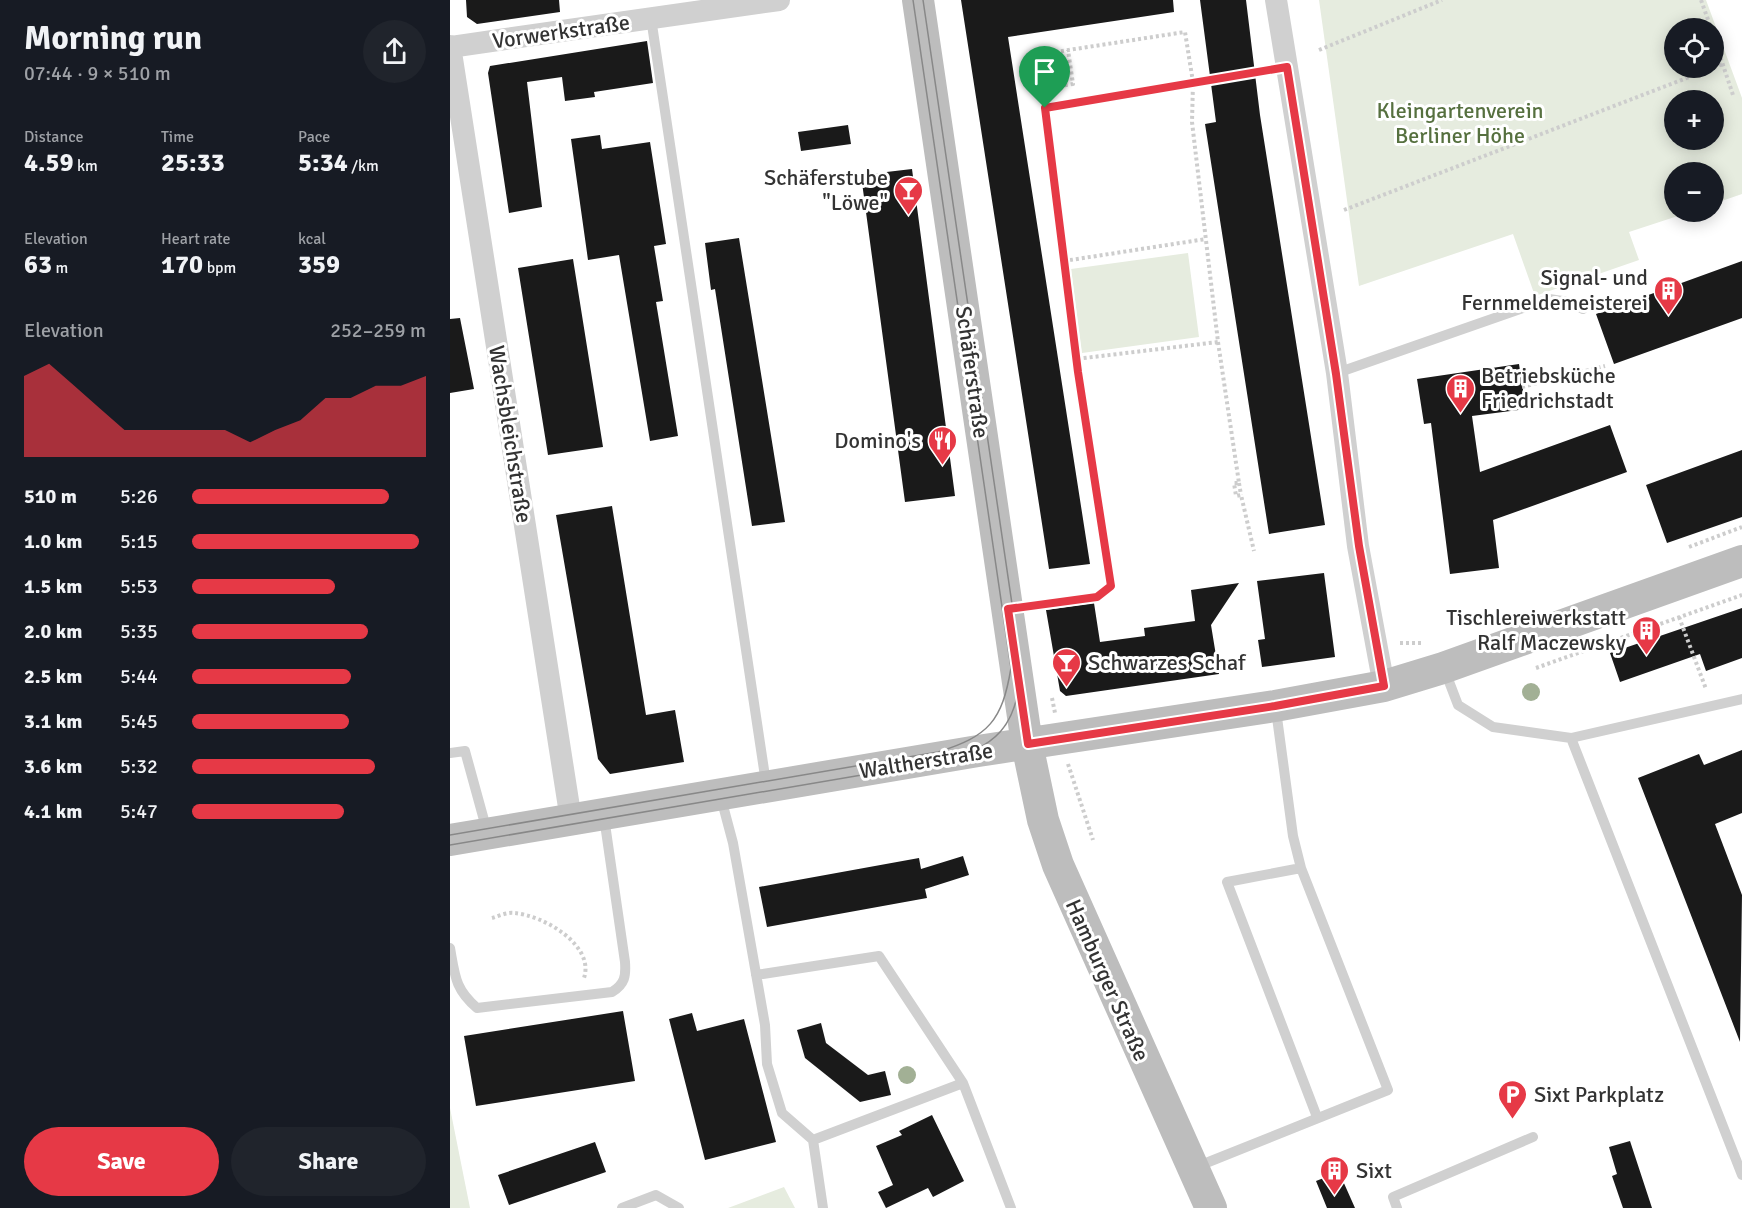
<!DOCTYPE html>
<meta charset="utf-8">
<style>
:root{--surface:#171b24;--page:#20242c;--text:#f1f3f6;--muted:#9ea1a6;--accent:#e63946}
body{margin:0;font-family:Signika,sans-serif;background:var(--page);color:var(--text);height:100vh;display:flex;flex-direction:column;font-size:22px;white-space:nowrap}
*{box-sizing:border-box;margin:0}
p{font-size:20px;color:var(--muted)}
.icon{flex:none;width:33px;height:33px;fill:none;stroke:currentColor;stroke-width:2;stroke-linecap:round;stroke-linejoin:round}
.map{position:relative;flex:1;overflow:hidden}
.side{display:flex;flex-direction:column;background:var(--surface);width:450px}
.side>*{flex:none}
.fabs{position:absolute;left:1214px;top:18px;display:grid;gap:12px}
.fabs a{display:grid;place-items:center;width:60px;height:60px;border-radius:50%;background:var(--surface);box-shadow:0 3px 15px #0003;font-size:30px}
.pin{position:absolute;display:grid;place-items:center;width:51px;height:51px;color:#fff;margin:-62px -26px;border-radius:50% 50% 50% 0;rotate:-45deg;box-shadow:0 0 6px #0007}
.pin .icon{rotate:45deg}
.round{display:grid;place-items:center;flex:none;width:63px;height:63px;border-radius:32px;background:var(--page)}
.summary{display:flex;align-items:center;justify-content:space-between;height:102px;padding:0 24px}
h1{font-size:33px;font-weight:700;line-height:45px}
.stats{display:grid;grid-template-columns:repeat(3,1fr);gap:9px;height:102px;padding:6px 24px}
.stats div{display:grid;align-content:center}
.stats b{font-size:26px;font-weight:700}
.stats small{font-size:16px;font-weight:400}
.stats p{font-size:16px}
.chart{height:168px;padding:12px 24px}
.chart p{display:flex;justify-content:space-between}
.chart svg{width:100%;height:108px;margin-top:6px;fill:var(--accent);opacity:.7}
.primary-button{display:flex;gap:12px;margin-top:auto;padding:12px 24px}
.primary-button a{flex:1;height:69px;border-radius:36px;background:var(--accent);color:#fff;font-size:24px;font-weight:700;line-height:69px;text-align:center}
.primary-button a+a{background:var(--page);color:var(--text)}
ul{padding:0 24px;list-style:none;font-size:20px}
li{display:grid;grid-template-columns:96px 72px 1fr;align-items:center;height:45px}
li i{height:15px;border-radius:8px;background:var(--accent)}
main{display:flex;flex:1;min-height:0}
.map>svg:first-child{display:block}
.green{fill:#e6ecdf;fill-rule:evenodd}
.building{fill:#1a1a1a}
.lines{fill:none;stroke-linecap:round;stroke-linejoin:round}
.path{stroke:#cdcdcd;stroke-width:4;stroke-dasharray:3 3;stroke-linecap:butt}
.lane{stroke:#d0d0d0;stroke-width:10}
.street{stroke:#d0d0d0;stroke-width:22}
.secondary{stroke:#bdbdbd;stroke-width:32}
.tram{stroke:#888;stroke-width:1.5}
.tree{fill:#a2b095}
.route-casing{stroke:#fff;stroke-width:12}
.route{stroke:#e63946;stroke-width:8}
.labels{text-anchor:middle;stroke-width:6;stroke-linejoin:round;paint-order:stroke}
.street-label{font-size:22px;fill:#333;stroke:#fff}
.park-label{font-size:22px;fill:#56703f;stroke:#fff}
.poi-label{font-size:22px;fill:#333;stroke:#fff;text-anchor:end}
</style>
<main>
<section class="side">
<div class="summary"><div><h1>Morning run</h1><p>07:44 · 9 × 510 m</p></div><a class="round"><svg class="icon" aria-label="share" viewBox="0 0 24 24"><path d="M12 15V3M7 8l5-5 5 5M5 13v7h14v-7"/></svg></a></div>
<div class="stats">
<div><p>Distance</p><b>4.59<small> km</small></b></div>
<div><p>Time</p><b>25:33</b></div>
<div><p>Pace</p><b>5:34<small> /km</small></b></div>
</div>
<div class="stats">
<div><p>Elevation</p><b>63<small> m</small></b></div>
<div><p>Heart rate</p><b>170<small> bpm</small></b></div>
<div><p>kcal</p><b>359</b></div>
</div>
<div class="chart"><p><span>Elevation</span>252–259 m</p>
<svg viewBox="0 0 160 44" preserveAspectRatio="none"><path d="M0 44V11L10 6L20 15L30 24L40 33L50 33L60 33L70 33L80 33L90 38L100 33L110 29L120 20L130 20L140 15L150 15L160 11V44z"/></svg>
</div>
<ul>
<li><b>510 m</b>5:26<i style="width:84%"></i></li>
<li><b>1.0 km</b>5:15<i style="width:97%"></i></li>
<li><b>1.5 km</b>5:53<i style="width:61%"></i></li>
<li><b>2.0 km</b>5:35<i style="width:75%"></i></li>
<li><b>2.5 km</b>5:44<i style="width:68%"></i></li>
<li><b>3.1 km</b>5:45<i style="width:67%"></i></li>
<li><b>3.6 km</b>5:32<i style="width:78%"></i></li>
<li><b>4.1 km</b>5:47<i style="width:65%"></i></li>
</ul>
<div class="primary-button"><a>Save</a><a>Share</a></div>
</section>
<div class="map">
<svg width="1292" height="1208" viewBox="0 0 1292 1208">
<rect width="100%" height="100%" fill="#fff"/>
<!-- green -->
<path class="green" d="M869,0h387l36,98v96l-29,10v-32h-39v40h16l-61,20 10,28 -104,36 -22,-62 -154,52zM1263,28v40h-39v-40zM1263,100v40h-39v-40z
M738,253l11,84 -117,16 -11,-84z
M0,1108l20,100h-20z
M334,1187l11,21h-67z"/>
<!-- building -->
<path class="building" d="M16,0h93l1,12 -83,12 -10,-7z
M511,0h212l1,12 -166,25 82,527 -41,5z
M750,0h46l14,115 65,410 -56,9 -64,-410 11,-2z
M197,41l6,42 -59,9 1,5 -30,4 -3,-24 -35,5 15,125 -33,6 -21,-140 2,-7z
M398,125l3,19 -50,7 -3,-19z
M150,135l2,14 48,-7 16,102 -12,2 9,55 -7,1 22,134 -28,5 -31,-186 -31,5 -17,-121z
M462,169l43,327 -50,6 -44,-327z
M289,238l46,284 -33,4 -37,-237 -4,1 -6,-47z
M123,259l30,188 -55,8 -30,-187z
M1292,261v57l-128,46 -18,-50z
M10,318l14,71 -24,4v-74z
M1069,364l7,45 -54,7 8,56 130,-47 17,47 -134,48 6,48 -49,6 -19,-151 -7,1 -7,-45z
M1292,450v67l-75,26 -21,-58z
M162,506l34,209 29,-5 9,52 -74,12 -12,-15 -42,-244z
M874,573l11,84 -73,10 -4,-27 7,-1 -8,-58z
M789,583l-28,42 8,49 -153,22 -6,-5 -14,-81 48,-7 6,39 45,-6 -1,-8 51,-7 -4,-31z
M1292,608v50l-36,13 -6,-17 -80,28 -10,-29z
M1292,750v63l-27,11 27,71 -2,147 -102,-264 61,-24 5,11z
M513,856l6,19 -44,14 2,9 -160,29 -8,-40 160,-29 2,11z
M173,1011l12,70 -159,25 -12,-70z
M242,1013l5,18 47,-12 32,123 -71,18 -36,-141z
M371,1023l5,20 42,32 17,-4 6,24 -31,7 -55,-44 -8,-28z
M482,1115l32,66 -31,16 -5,-9 -42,20 -8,-16 15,-7 -17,-39 26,-11 -3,-4z
M1180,1141l22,67h-29l-11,-32 5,-2 -8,-27z
M145,1142l11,30 -97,33 -11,-30z
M889,1172l16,36h-28l-11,-27z"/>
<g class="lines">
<!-- path -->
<path class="path" d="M1251,0l10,28
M1263,35l20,60
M869,50l123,-50
M591,89l32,-5 -5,-34
M595,108l220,-37
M894,210l379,-146
M614,261l142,-22
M768,342l21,141h-5l2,13 5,-1 13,56
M1072,387l83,-21
M789,483l2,12
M1239,547l53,-20
M585,606l62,-9 14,-11 -33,-214 -42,-317 149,-23 8,50 -1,40 26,220 -142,17
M1229,617l27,72
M950,643h23
M1086,668l206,-73
M602,698l3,15
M618,764l25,76
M42,918c7,-2 15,-6 22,-5 29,2 81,32 70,65"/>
<!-- lane -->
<path class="lane" d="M201,18l115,765
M887,373l212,-74 20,3 14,7
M995,671l13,34 35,22 78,11 171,437
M1121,738l171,-39
M0,753l15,-2 22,80
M271,798l12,45 32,182 2,39 15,49 31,27 10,68
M851,868l-74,14 90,235
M0,948c5,28 5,41 27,60l135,-16c13,-8 14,-16 13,-30l-21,-145
M306,975l123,-19 84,127
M363,1140l150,-57 48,125
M746,1167l192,-77 -87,-222 -8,-32 -17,-126
M172,1208l34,-13 23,13
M947,1208l-4,-11 140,-60"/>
<!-- street -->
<path class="street" d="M826,0l61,373 21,173 26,140
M0,46l121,774
M0,47l329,-47"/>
<!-- secondary -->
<path class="secondary" d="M468,0l109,744 16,76 15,45 153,343
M0,840l528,-89 297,-45 109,-20 59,-18 299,-107"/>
<!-- tram -->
<path class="tram" d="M0,835l488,-83c51,-16 64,-31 73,-84l-98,-668
M0,845l488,-83c58,-13 81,-36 83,-97l-98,-665"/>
</g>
<!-- trees -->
<g class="tree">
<circle cx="1081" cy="692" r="9"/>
<circle cx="457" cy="1075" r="9"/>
</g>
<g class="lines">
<defs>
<path id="route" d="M837,67l49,307 23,172 25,140 -109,20 -247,38 -20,-135 89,-12 14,-11 -33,-214 -33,-264z"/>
</defs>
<!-- route casing -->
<use href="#route" class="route-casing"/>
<!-- route -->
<use href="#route" class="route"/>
</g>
<!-- icons -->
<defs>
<symbol id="bar-pin" viewBox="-11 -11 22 30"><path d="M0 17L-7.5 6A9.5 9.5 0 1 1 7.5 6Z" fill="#e63946" stroke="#fff"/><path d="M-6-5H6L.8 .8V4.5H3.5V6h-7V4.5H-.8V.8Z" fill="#fff"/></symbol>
<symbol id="building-pin" viewBox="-11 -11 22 30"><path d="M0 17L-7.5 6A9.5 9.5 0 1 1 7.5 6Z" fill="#e63946" stroke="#fff"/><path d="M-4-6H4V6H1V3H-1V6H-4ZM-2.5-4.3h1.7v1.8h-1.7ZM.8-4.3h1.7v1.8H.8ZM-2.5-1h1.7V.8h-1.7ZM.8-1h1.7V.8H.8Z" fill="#fff"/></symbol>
<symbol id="restaurant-pin" viewBox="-11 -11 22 30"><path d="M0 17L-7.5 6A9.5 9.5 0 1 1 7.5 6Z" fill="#e63946" stroke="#fff"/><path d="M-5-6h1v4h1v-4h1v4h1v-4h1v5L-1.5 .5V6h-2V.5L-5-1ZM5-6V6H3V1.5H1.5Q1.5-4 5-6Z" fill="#fff"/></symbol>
<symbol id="parking-pin" viewBox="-11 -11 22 30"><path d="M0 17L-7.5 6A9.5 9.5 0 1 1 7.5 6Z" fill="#e63946" stroke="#fff"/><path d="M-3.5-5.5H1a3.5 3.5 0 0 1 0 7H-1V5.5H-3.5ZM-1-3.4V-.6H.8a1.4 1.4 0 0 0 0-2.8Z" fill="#fff"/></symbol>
</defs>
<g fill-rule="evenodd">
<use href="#bar-pin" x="442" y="174" width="33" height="45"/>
<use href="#building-pin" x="1202" y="274" width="33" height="45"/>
<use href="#building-pin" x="994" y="372" width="33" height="45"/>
<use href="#restaurant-pin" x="476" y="424" width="33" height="45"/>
<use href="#building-pin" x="1180" y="614" width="33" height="45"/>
<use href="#bar-pin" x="600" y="646" width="33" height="45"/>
<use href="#parking-pin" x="1046" y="1078" width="33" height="45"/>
<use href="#building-pin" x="868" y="1154" width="33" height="45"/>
</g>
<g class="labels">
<!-- street labels -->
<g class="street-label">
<text transform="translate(111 31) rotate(-8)" y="8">Vorwerkstraße</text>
<text transform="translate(523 372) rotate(82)" y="8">Schäferstraße</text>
<text transform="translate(61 434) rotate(81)" y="8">Wachsbleichstraße</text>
<text transform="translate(476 760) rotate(-9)" y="8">Waltherstraße</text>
<text transform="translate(658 980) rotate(66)" y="8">Hamburger Straße</text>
</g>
<!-- park labels -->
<g class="park-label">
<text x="1010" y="118">Kleingartenverein<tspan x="1010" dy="25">Berliner Höhe</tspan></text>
</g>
<!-- poi labels -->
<g class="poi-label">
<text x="438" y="185">Schäferstube<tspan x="438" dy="25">"Löwe"</tspan></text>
<text x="1198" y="285">Signal- und<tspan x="1198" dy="25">Fernmeldemeisterei</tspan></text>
<text x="1031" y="383" text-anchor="start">Betriebsküche<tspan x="1031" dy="25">Friedrichstadt</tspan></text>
<text x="471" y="448">Domino's</text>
<text x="1176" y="625">Tischlereiwerkstatt<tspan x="1176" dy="25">Ralf Maczewsky</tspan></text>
<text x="638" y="670" text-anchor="start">Schwarzes Schaf</text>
<text x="1084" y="1102" text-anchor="start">Sixt Parkplatz</text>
<text x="906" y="1178" text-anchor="start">Sixt</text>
</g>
</g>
</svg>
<div class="fabs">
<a><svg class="icon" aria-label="locate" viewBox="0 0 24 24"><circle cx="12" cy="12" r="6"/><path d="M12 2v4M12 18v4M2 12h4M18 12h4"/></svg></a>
<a>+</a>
<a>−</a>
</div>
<div class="pin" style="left:595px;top:108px;background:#1e9e55"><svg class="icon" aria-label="arrive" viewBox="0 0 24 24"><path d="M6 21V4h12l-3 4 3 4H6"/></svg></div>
</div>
</main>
